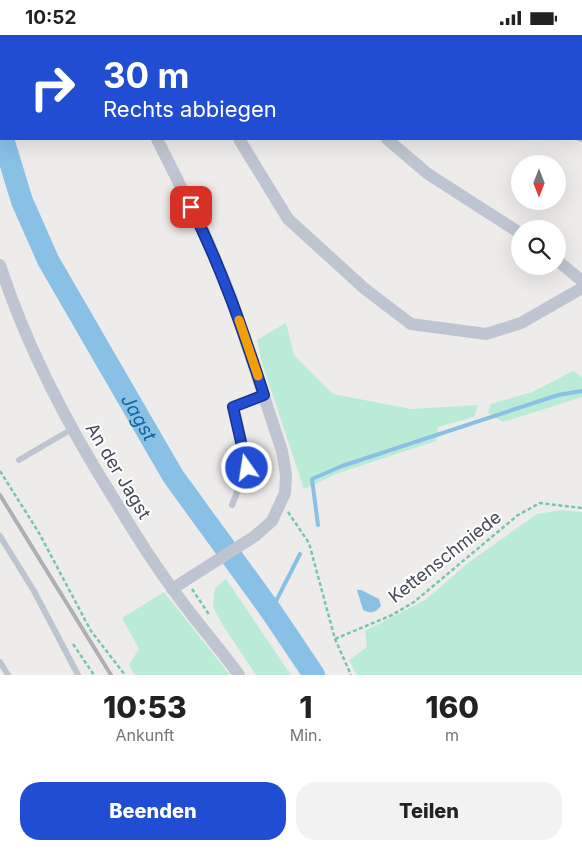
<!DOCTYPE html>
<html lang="de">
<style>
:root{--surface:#fff;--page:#f2f2f2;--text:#222;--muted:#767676;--accent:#214dd2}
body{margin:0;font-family:Inter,sans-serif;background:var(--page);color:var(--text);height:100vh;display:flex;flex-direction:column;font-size:19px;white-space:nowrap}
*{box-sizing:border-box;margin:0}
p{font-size:16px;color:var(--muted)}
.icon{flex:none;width:28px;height:28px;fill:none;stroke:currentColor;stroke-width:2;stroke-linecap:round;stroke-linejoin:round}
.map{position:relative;height:640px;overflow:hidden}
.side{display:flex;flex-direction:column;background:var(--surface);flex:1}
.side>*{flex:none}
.top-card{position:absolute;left:0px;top:0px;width:582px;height:105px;box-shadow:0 5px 20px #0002;background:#214dd2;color:#fff;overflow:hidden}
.needle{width:32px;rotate:180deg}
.tools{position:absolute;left:511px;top:120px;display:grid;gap:10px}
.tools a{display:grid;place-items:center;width:55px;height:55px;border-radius:50%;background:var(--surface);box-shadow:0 5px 20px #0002;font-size:25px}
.pin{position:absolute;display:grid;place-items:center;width:42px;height:42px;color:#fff;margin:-21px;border-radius:10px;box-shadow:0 2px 8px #0006}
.me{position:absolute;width:55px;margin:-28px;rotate:347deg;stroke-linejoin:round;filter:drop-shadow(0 0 4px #0008)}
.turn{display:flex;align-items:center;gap:18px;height:105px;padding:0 20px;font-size:22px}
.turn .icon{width:65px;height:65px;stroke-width:2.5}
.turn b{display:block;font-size:35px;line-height:42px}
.eta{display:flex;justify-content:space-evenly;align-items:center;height:85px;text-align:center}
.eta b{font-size:30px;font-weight:800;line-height:35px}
.action{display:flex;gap:10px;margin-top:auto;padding:10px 20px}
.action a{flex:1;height:58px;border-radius:20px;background:var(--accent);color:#fff;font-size:20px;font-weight:800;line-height:58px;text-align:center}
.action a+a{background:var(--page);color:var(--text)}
.status{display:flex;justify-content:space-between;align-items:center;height:35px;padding:0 25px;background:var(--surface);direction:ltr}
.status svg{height:14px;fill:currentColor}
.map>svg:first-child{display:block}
</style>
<div class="status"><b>10:52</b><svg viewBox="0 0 49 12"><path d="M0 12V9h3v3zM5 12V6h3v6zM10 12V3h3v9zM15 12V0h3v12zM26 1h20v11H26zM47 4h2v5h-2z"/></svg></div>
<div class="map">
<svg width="582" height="640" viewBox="0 0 582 640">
<rect width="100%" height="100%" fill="#eeeceb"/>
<g fill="#baebd6">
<polygon points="286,288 294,320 333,359 411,374 478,370 474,382 438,392 436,406 336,439 304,454 262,328 257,305"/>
<polygon points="573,336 582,342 582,362 503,387 488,378 491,369 532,357"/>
<polygon points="561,475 582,477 582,640 357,640 349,625 367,612 365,596 425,565 468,528 537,479"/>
<polygon points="226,544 291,640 256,640 222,589 213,572 215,553"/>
<polygon points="164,557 230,640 135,640 129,630 139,614 122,583"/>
</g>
<path fill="#89c1e6" d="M 357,555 L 361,555 L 379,564 L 381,571 C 375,578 371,579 363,575 Z"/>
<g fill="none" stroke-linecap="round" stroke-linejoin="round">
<g stroke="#89c1e6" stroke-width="4">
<polyline points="318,490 312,444 342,431 558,360 582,356"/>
<polyline points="271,576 300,519"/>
</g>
<path stroke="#89c1e6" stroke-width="22" id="s1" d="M 3,104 L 22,166 L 48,225 L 173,441 L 271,576 L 314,640"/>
<g stroke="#74c7ae" stroke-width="2.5" stroke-dasharray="4 2.5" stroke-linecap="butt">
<polyline points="0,436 39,498 91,596 125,640"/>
<polyline points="288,477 309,508 335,604 351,640"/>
<polyline points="192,554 210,581"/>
<polyline points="335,604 392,580 414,567 518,480 540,468 582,473"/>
<polyline points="73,609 94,640"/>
</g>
<g stroke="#bfc5d0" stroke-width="6">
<polyline points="19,425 72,394"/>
<polyline points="232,470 247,433 233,372 264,360"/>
<polyline points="0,501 34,556 78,640"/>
<polyline points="0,627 8,640"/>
</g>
<g stroke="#bfc5d0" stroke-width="12">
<polyline points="105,0 106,1"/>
<polyline points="174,0 175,1"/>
<polyline points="318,0 318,1"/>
<polyline points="460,0 460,1"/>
<polyline points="581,101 582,101"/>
<polyline points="157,104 208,206 231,262 282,416 286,440 285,458 272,486 255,501 172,554"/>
<polyline points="239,104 288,184 365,254 411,289 486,299 521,288 582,253"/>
<polyline points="387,104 428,139 520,198"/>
<polyline points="558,226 582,246"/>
<path d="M 0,230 C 27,313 68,391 114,464 C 132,494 151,525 172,553 C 193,583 217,610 239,640"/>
</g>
<polyline stroke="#aeafb6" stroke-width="4" points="0,460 111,640"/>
</g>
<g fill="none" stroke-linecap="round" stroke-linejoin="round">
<defs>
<path id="route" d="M 191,172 C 222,234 243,295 264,360 L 233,372 L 247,433"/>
</defs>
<use href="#route" stroke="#153288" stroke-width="12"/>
<use href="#route" stroke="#214dd2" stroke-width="9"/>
<polyline stroke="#f59e0b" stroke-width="9" points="239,285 258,341"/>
</g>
<g text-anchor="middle" stroke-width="4" stroke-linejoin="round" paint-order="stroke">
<g font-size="18" fill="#454b58" stroke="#fff">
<text transform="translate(118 436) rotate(59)" y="6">An der Jagst</text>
<text transform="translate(445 522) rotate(-38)" y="6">Kettenschmiede</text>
</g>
<g font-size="19" font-style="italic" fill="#13659d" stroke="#fff">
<text dy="7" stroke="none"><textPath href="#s1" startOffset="311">Jagst</textPath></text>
</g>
</g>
</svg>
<div class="tools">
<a><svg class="needle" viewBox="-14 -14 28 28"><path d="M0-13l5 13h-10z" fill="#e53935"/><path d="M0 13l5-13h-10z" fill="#767676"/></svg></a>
<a><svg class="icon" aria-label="search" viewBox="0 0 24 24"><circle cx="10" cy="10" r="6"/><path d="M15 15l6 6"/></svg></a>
</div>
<div class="pin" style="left:191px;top:172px;background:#d93025"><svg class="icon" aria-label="arrive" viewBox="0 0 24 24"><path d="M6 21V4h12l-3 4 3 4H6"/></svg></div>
<svg class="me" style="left:247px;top:433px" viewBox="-20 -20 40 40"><circle r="17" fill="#214dd2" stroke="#fff" stroke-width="3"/><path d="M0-11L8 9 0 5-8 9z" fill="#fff"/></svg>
<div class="top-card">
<div class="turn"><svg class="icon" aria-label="right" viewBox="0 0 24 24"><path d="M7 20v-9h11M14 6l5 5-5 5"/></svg><div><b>30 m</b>Rechts abbiegen</div></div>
</div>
</div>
<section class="side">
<div class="eta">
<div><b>10:53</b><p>Ankunft</p></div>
<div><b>1</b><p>Min.</p></div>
<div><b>160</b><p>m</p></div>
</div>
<div class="action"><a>Beenden</a><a>Teilen</a></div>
</section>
